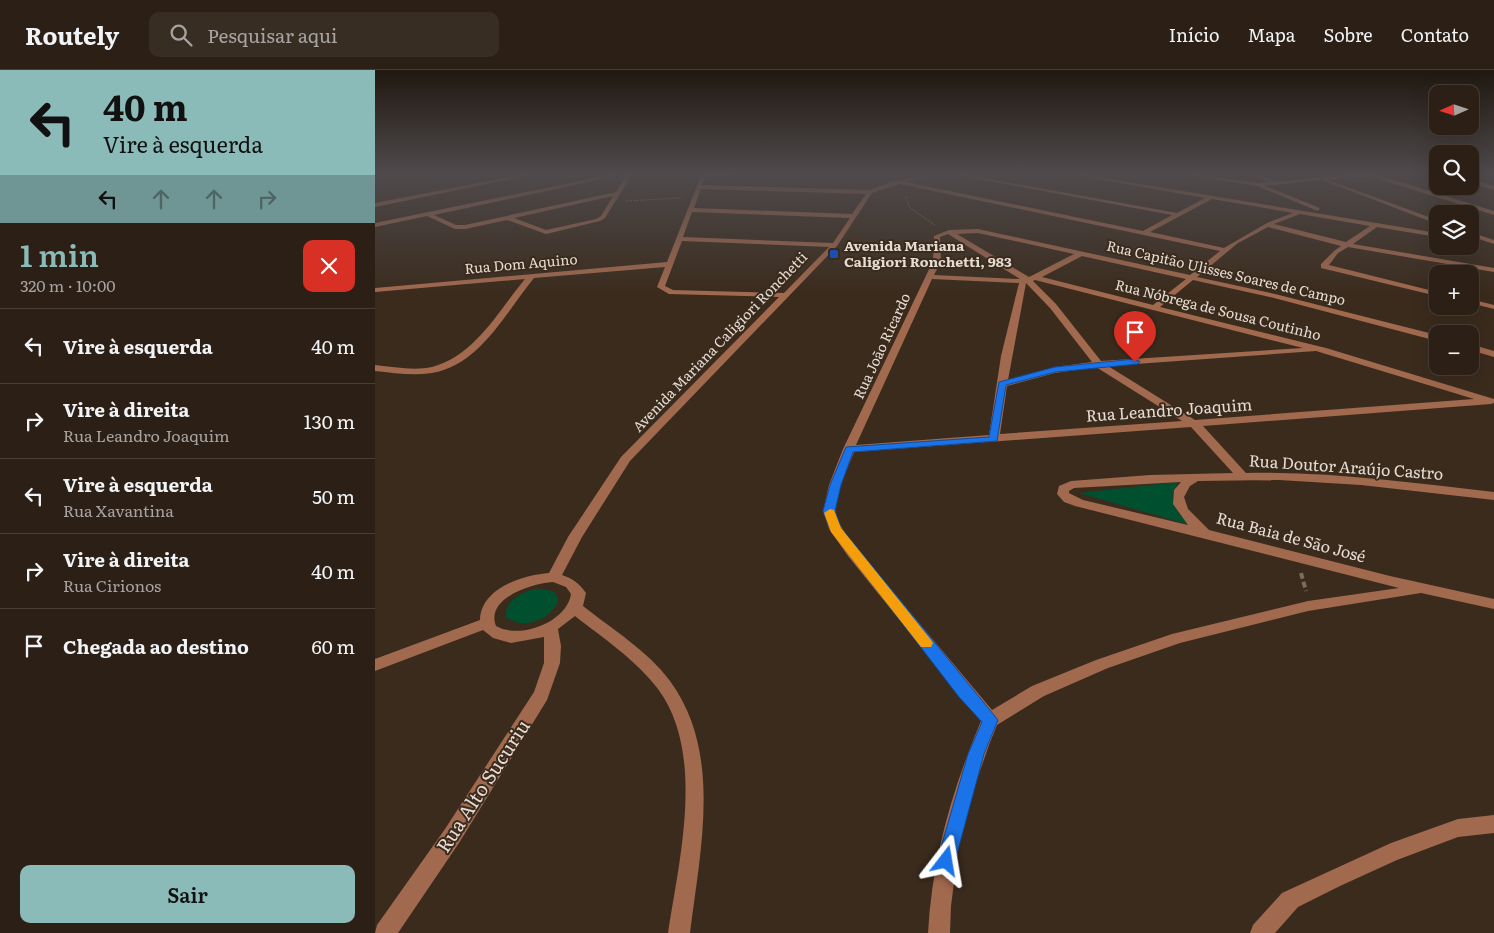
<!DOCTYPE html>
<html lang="pt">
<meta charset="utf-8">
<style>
:root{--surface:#2c2016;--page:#382d23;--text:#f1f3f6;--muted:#a6a3a1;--line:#483e35;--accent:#8bbbb9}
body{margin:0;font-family:Literata,serif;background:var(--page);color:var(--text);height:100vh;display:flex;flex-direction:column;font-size:19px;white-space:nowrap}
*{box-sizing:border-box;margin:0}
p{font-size:16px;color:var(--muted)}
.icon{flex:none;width:28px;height:28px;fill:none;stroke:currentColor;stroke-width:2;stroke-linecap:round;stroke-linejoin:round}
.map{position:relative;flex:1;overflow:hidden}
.sheet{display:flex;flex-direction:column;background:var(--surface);width:375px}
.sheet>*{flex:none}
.guide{background:#8bbbb9;color:#111;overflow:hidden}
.needle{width:32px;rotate:267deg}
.fabs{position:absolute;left:1054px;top:15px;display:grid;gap:10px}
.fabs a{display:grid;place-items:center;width:50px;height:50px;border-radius:10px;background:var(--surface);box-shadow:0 5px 20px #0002,0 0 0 1px var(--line);font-size:25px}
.pin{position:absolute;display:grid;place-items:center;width:42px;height:42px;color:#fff;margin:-51px -21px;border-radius:50% 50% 50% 0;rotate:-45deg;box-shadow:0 0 5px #0007}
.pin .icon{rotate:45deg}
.me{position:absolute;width:55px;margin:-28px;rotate:14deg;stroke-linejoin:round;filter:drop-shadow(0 0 4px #0008)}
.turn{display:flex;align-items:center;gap:18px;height:105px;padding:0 20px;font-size:22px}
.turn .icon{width:65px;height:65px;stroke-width:2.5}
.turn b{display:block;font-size:35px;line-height:42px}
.lanes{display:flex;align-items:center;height:48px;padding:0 20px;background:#0003;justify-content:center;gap:25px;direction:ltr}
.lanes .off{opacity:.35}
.round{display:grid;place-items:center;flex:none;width:52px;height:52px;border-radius:10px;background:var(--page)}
.overview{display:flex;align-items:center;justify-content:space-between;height:85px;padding:0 20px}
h1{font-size:30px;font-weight:600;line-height:38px;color:var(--accent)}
.action{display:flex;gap:10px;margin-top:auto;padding:10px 20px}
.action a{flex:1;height:58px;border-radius:10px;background:var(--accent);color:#111;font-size:20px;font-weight:600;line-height:58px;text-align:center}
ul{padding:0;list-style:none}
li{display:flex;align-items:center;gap:15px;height:75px;padding:0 20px;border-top:1px solid var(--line)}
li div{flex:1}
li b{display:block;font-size:19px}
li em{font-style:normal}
header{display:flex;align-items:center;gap:30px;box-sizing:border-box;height:70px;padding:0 25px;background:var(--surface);border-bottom:1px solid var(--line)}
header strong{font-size:24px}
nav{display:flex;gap:28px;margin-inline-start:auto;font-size:18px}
.search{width:350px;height:45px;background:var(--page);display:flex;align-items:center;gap:12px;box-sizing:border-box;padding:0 18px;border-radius:10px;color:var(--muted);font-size:19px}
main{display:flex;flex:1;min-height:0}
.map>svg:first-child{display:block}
</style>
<header>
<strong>Routely</strong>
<div class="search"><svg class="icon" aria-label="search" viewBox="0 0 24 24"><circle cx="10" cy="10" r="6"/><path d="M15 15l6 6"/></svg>Pesquisar aqui</div>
<nav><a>Início</a><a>Mapa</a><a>Sobre</a><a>Contato</a></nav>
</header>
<main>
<section class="sheet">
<div class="guide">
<div class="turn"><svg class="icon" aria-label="left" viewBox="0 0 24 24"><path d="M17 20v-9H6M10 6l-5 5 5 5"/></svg><div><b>40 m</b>Vire à esquerda</div></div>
<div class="lanes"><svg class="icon" aria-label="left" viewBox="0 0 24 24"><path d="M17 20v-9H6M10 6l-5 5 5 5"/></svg><svg class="icon off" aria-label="ahead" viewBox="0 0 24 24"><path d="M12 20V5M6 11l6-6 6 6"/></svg><svg class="icon off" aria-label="ahead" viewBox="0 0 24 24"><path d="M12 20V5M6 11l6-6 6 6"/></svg><svg class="icon off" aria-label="right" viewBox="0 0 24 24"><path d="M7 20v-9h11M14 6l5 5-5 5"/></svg></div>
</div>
<div class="overview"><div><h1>1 min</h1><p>320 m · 10:00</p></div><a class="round" style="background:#d93025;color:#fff"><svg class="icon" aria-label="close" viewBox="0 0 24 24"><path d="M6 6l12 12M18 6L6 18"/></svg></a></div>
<ul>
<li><svg class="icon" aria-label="left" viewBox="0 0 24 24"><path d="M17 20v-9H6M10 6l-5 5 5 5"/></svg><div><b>Vire à esquerda</b></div><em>40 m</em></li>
<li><svg class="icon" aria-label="right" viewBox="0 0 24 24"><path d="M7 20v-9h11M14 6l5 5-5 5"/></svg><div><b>Vire à direita</b><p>Rua Leandro Joaquim</p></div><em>130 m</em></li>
<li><svg class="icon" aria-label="left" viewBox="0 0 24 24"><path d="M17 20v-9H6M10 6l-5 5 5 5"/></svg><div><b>Vire à esquerda</b><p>Rua Xavantina</p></div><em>50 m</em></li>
<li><svg class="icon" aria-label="right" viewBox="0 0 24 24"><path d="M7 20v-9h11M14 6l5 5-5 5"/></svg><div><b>Vire à direita</b><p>Rua Cirionos</p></div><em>40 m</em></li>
<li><svg class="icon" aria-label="arrive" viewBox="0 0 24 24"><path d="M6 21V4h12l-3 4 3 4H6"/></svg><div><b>Chegada ao destino</b></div><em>60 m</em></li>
</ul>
<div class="action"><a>Sair</a></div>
</section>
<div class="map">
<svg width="1119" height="863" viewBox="0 0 1119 863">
<rect width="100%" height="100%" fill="#3a2b1d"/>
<g fill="#005030">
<path d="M 803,412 C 791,429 801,442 815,455 L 704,423 Z"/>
<path d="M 159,519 C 213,516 162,571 131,547 C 129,531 146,523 159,519 Z"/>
</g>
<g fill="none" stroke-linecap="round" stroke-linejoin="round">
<g stroke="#796c60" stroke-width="1" stroke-dasharray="2.5 1" stroke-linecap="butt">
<polyline points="530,126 535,138 560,155"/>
<polyline points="251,131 307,128"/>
</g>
<polyline stroke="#796c60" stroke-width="4" stroke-dasharray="6 3" stroke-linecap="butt" points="926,503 931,521"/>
<g fill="#a1694e" fill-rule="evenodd">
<polygon points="155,103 165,103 0,137 0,133"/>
<path d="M 244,103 L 258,103 L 230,148 L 225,151 L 171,164 L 132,150 L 90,159 L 80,159 L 52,146 L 0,157 L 0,153 ZM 252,104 L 241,122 L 90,155 L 81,155 L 59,145 ZM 238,126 L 226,146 L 221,149 L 171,160 L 139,148 Z"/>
<path d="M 327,103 L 403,103 L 330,107 L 327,115 L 494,120 L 515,112 L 568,103 L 531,112 L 768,161 L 797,145 L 571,103 L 581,103 L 802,143 L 830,128 L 688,103 L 699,103 L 1062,163 L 1062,167 L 1002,157 L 978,174 L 1119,198 L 1119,202 L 973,177 L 963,183 L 954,195 L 1062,222 L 1062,226 L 946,198 L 946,194 L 959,181 L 966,176 L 893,157 L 863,173 L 822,207 L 900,224 L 1062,265 L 1062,271 L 899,228 L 818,210 L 785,237 L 951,278 L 1119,329 L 1119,333 L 1116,334 L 828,356 L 871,403 C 954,401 1037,413 1119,422 L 1119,430 L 986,415 L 904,410 L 823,411 L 815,416 L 809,427 L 813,439 L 834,460 L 1015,506 L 1119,529 L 1119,539 L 1046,523 L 933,541 L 805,573 L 733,598 L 669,626 L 622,655 L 614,675 L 596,727 L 583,781 L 576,836 L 575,863 L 553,863 C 557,789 577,720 606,651 L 473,486 L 454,459 L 448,441 L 454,415 L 468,379 L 558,191 L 559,166 L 574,160 L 603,159 L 815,205 L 845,181 L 525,114 L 497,123 L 462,176 L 255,391 L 207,467 L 187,505 C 198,509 204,513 211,523 L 208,536 C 237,559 273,581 295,611 C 348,683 325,781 315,863 L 293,863 C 304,790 331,684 283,619 C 261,590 228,568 200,546 L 183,559 L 186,576 L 185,593 L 172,630 L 84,773 L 23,863 L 0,863 L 2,855 L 70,759 L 159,622 L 169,593 L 169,567 L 136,573 L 118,568 L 108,560 L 0,601 L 0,589 L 105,550 C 106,518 148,505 174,503 L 193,467 L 246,387 L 404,227 L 294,224 L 282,217 L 290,197 L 159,208 C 131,242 105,295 57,303 C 38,306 19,303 0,301 L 0,295 C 19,297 39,301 57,297 C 100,286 124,240 150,209 L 0,222 L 0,218 L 292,192 ZM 326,119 L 491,124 L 477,144 L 319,138 ZM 837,129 L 918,143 L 892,153 L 849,178 L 775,162 ZM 317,142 L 475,148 L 458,173 L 308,167 ZM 925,144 L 995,156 L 971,172 L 899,154 ZM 603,163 L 699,184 L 654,207 L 582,164 ZM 573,164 L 645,209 L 559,205 L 566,191 L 565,167 ZM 307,171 L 454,177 L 409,223 L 298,220 L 290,216 ZM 707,186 L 811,209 L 778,235 L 667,207 ZM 557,209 L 644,213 L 626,286 L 614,365 L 481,375 ZM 660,210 L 928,278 L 726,291 L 681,234 L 658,211 ZM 651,213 L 675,238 L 717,292 L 680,297 L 633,310 ZM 941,281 L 1099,329 L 820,350 L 733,296 ZM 721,297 L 807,351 L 625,364 L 632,316 L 680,303 ZM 816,357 L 858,403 L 775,405 L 696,411 L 684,416 L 682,424 L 689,432 L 700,436 L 1024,518 L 933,531 L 797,564 L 721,590 L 657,616 L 617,640 L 483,480 C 475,469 464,457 461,443 C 458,430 474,395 479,382 ZM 806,412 L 799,420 L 798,434 L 813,455 L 708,430 L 694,423 L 694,421 L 699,418 ZM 178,512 L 191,517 L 196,524 C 192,552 145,570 121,556 C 110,528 158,513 178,512 Z"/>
<polygon points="799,103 811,103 883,113 894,112 872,103 878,103 900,112 984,103 1000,104 1119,141 1119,145 1000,108 984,107 953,110 1062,150 1062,154 947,110 890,116 945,138 943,141 882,116"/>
<polygon points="1095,109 1119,116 1119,120 1095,113"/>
<polygon points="1095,162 1119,170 1119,174 1095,166"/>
<polygon points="1095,229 1119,235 1119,239 1095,233"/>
<polygon points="1095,274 1119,281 1119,287 1095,280"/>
<polygon points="1119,745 1119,763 1083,767 1022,790 965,816 923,837 900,863 875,863 878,855 907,823 1016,773 1083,749"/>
</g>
</g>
<linearGradient id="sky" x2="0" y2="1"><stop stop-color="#201810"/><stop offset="0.46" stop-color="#4f4a4c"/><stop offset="1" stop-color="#4f4a4c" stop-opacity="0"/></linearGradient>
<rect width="1119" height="224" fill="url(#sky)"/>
<polygon fill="#1a73e8" stroke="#114b97" points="760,289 765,292 763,294 681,302 631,315 622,371 478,382 466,415 460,441 466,458 623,650 609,684 580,791 578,797 571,800 565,797 562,791 593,684 607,652 584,627 455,459 448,441 455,415 471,377 614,367 624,312 680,297"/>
<polygon fill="#f59e0b" points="455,439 459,440 466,458 556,570 558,573 556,577 546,577 456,462 449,443"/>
<rect fill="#1a4fb4" stroke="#3a2b1d" stroke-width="2" x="454" y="179" width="10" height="10" rx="2.5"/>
<g text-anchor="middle" stroke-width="4" stroke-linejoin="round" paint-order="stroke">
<g font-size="14" font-weight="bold" fill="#e6dcd3" stroke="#3a2b1d" text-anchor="start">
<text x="469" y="181">Avenida Mariana<tspan x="469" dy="16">Caligiori Ronchetti, 983</tspan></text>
</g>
<g font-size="14" fill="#e6dcd3" stroke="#3a2b1d">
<text transform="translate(146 194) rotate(-5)" y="5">Rua Dom Aquino</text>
<text transform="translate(851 203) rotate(13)" y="5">Rua Capitão Ulisses Soares de Campo</text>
<text transform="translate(843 240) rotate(14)" y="5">Rua Nóbrega de Sousa Coutinho</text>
<text transform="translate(345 272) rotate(-46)" y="5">Avenida Mariana Caligiori Ronchetti</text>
<text transform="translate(507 276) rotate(-65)" y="5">Rua João Ricardo</text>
</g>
<g font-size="16" fill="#e6dcd3" stroke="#3a2b1d">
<text transform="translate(794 340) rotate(-4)" y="6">Rua Leandro Joaquim</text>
<text transform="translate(971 397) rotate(4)" y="6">Rua Doutor Araújo Castro</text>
<text transform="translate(916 467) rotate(15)" y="6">Rua Baia de São José</text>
</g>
<g font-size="19" fill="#e6dcd3" stroke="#3a2b1d">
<text transform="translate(108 716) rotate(-57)" y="7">Rua Alto Sucuriu</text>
</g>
</g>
</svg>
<div class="fabs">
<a><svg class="needle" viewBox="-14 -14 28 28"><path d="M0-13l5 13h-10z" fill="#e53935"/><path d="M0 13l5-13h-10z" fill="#a6a3a1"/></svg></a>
<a><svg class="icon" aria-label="search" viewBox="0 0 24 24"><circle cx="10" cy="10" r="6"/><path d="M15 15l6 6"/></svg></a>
<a><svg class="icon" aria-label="layers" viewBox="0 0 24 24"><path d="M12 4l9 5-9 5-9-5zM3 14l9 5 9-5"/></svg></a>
<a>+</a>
<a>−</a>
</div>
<div class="pin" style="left:760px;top:292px;background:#d93025"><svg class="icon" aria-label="arrive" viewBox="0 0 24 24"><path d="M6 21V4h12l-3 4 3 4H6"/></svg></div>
<svg class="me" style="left:571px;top:791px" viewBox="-20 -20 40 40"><path d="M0-17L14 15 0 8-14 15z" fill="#1a73e8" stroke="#fff" stroke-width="4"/></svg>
</div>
</main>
